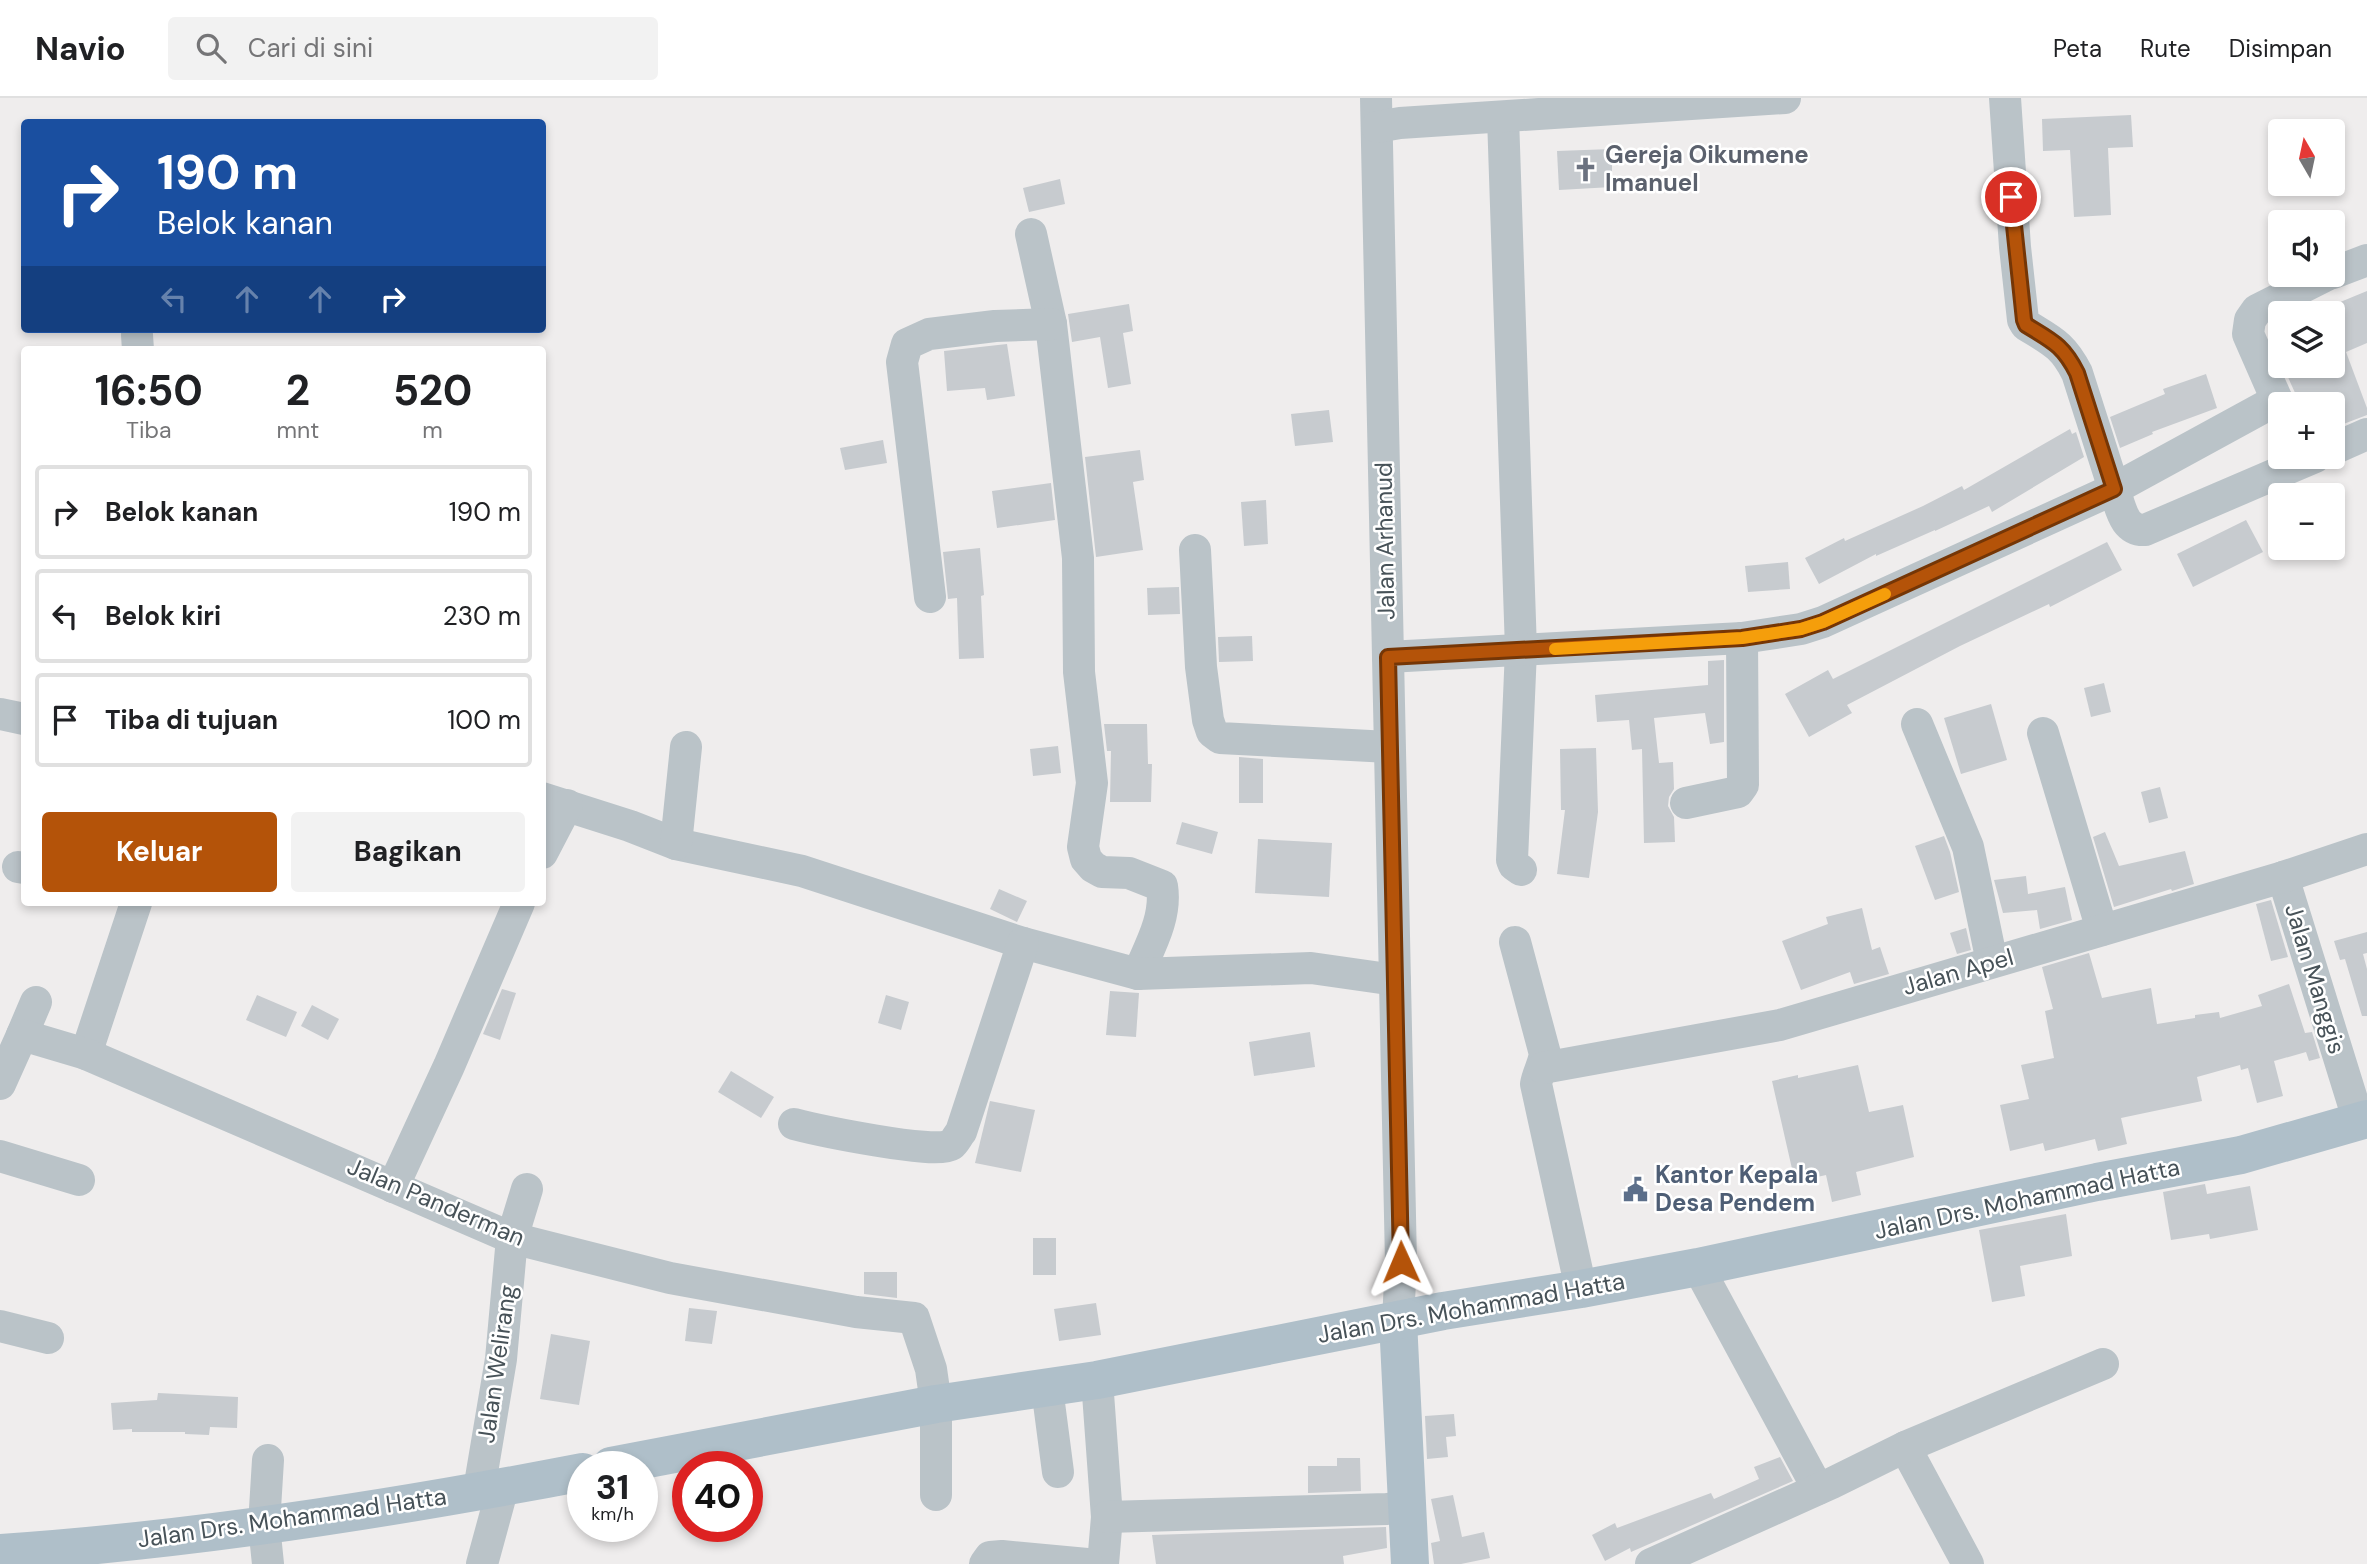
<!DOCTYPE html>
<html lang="id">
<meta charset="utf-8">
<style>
:root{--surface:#fff;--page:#f2f2f2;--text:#202124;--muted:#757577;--line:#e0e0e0;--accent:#b45309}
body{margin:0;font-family:"DM Sans",sans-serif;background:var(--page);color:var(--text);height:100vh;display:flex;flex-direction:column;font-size:26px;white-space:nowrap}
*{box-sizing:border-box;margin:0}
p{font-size:23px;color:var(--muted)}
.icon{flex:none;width:38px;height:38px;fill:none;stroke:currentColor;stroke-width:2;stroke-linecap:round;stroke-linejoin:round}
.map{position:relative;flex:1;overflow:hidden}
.panel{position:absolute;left:21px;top:248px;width:525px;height:560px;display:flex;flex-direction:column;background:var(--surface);border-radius:7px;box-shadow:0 4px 10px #0003}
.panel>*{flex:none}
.top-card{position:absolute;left:21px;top:21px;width:525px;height:214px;border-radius:7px;box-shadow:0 4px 10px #0003;background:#1a4fa0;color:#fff;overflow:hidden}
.needle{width:46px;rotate:351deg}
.tools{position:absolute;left:2268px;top:21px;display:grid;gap:14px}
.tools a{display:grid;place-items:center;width:77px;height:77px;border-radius:7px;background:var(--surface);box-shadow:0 4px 10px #0003;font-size:35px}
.speed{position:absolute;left:567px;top:1353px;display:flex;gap:14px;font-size:35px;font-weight:700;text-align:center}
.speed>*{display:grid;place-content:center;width:91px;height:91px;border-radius:50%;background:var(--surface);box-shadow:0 4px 10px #0003;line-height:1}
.speed small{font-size:18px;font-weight:400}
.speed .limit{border:10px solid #d22;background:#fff;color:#111}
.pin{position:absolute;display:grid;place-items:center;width:60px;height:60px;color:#fff;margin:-30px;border:4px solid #fff;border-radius:50%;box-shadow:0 2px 7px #0007}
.me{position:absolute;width:77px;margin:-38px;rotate:359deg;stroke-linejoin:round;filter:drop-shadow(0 0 5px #0008)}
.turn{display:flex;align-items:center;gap:24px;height:147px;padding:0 21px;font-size:32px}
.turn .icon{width:91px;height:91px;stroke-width:2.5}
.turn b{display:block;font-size:49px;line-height:60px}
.lanes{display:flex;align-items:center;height:66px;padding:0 21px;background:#0003;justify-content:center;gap:35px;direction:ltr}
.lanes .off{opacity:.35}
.eta{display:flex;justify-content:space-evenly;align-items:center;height:119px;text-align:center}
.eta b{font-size:42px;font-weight:700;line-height:49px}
.button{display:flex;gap:14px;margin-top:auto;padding:14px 21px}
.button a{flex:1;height:80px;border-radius:7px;background:var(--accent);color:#fff;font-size:28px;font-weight:700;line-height:80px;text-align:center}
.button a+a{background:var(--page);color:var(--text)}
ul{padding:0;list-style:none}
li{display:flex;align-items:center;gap:21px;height:94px;margin:0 14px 10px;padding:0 7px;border:4px solid var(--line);border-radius:7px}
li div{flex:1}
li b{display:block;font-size:26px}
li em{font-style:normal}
header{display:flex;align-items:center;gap:42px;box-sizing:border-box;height:98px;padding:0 35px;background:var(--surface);border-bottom:2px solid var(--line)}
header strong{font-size:33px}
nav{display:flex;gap:38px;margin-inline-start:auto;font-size:24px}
.search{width:490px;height:63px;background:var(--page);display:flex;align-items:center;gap:18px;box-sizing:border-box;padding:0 24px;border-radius:7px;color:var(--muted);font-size:26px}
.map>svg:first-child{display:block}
</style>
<header>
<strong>Navio</strong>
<div class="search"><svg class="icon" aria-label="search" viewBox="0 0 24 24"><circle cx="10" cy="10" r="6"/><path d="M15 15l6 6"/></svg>Cari di sini</div>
<nav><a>Peta</a><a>Rute</a><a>Disimpan</a></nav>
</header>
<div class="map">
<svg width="2367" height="1466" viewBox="0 0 2367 1466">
<rect width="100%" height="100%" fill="#efeded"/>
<g fill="#c7cbcf">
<polygon points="2131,17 2133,49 2108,50 2111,117 2074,119 2070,52 2043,53 2042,21"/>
<polygon points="1612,51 1612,89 1559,92 1557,53"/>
<polygon points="1060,81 1065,106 1029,114 1023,90"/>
<polygon points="2367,193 2367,245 2346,254 2367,310 2367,317 2333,330 2333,306 2300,306 2283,268 2333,268 2333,207"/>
<polygon points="1129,206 1133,233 1123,235 1131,286 1108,290 1100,239 1072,244 1068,216"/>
<polygon points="1007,246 1015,298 987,302 985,290 947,293 944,253"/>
<polygon points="2206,276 2217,310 2152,334 2153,336 2120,350 2110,319 2165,296 2163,291"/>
<polygon points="1329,312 1333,344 1295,348 1291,316"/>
<polygon points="2070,331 2072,336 2076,334 2084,359 1992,414 1989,408 1935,433 1935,432 1876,458 1876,456 1819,486 1805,460 1844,440 1845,443 1923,408 1962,388 1964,392"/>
<polygon points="883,342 887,365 845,372 840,350"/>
<polygon points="1140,352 1144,382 1133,384 1143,452 1096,459 1085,359"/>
<polygon points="1051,385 1055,422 997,430 992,393"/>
<polygon points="1266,402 1268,446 1244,448 1241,404"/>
<polygon points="2246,422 2263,454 2193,489 2177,456"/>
<polygon points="2107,444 2122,472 2050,509 2049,506 1960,548 1847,607 1852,615 1809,639 1785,596 1828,572 1833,581"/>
<polygon points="980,450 984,497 981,498 984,560 959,561 957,500 948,501 943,454"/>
<polygon points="1788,464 1790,491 1748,494 1745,468"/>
<polygon points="1179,489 1180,516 1148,517 1147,490"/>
<polygon points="1252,538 1253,563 1219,564 1218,539"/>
<polygon points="1724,562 1724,644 1710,646 1705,615 1654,620 1659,665 1673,664 1674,691 1669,699 1668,708 1674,719 1675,744 1644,745 1642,651 1632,652 1629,622 1597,624 1595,597 1708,587 1708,563"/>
<polygon points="2104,585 2111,614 2091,619 2084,590"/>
<polygon points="1991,606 2007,662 1961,676 1944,620"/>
<polygon points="1104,626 1147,626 1148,666 1152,666 1151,704 1110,704 1111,653 1107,653"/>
<polygon points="1058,648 1061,675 1033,678 1030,651"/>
<polygon points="1596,650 1598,714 1589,780 1557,776 1565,712 1561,712 1560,651"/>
<polygon points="1239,659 1263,661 1263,705 1239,705"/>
<polygon points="2160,689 2168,720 2149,725 2141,694"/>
<polygon points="1182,724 1218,734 1212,756 1176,746"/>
<polygon points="2105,734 2119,768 2185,753 2194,786 2172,793 2171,791 2114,809 2093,739"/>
<polygon points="1944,738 1950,754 1959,794 1935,802 1915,748"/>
<polygon points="1258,741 1332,745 1329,799 1255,795"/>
<polygon points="2026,778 2028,796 2065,789 2072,822 2040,831 2037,812 2003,815 1994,782"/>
<polygon points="999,791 1027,803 1017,824 990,811"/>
<polygon points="2271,802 2288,859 2271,863 2256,806"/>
<polygon points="1862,810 1872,852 1880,849 1889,876 1854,886 1850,874 1801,892 1782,843 1828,826 1826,819"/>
<polygon points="1966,830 1971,852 1957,856 1950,835"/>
<polygon points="2367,834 2367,855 2363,856 2367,871 2367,918 2362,918 2345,861 2340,862 2334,843"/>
<polygon points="2089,855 2102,900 2151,890 2157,926 2195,920 2195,917 2219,914 2220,920 2262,908 2258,897 2289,886 2305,935 2312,934 2320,960 2309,963 2306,954 2274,963 2283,998 2257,1005 2248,970 2241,972 2240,967 2197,979 2202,1003 2121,1020 2127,1046 2098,1053 2095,1041 2045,1053 2043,1045 2010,1053 2000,1007 2029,1001 2021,967 2054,960 2045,913 2053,911 2042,869"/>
<polygon points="502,891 516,895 500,942 483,936"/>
<polygon points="1110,893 1139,895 1136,939 1106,937"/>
<polygon points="257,897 297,914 286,939 246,922"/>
<polygon points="886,897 909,904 901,932 878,925"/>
<polygon points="312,907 339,921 328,942 301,928"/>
<polygon points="1310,934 1315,969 1254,978 1249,944"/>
<polygon points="1858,967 1869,1014 1903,1007 1914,1059 1856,1074 1861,1097 1832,1104 1826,1077 1795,1084 1772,983 1798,977 1798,980"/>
<polygon points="731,973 774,999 761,1020 718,994"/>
<polygon points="990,1003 1035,1012 1021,1074 975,1065"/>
<polygon points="2205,1086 2207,1096 2250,1088 2258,1132 2210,1141 2209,1136 2171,1142 2163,1094"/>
<polygon points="2066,1116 2072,1158 2020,1168 2025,1198 1992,1204 1979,1132"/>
<rect x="1033" y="1140" width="23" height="37"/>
<polygon points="864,1174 897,1174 897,1200 864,1196"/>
<polygon points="1096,1205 1101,1237 1059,1243 1054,1211"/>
<polygon points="689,1210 717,1213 712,1246 685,1243"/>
<polygon points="551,1236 590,1243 579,1307 540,1301"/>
<polygon points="158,1295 238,1299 237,1330 210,1329 209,1337 185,1336 185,1334 132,1334 132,1331 113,1332 111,1305 157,1302"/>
<polygon points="1454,1316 1456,1338 1446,1339 1448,1359 1427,1361 1425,1318"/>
<polygon points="1780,1359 1793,1383 1631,1454 1630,1450 1605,1463 1592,1437 1615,1425 1617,1430 1711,1395 1714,1401 1759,1381 1754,1369"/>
<polygon points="1337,1360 1360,1360 1361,1393 1308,1395 1308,1368 1337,1368"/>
<polygon points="1453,1397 1462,1439 1484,1434 1490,1460 1461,1466 1434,1466 1431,1445 1440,1443 1431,1401"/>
<polygon points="1386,1429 1387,1450 1343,1458 1344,1466 1156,1466 1152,1437"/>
</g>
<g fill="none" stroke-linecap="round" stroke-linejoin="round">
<g stroke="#bac3c8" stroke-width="32">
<polyline points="1376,0 1401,1164 1398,1223"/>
<path d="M 2005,0 L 2015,149 L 2023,222 L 2026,227 C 2052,243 2063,247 2077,275 L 2114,391 L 2277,302"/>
<polyline points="1503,19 1521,552 1512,762 1514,767 1521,772"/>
<polyline points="1377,29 1400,25 1785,0"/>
<path d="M 1031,136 L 1051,226 L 1078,460 L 1079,574 L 1092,685 L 1083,749 L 1086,761 L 1093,769 L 1102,774 L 1129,775 L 1162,788 C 1167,819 1150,848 1138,876"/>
<polyline points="2333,175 2367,162"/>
<polyline points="137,237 138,252"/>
<polyline points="2280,309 2248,236 2250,222 2257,212 2327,177"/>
<polyline points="2333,351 2367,336"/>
<polyline points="1195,452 1201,569 1208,622 1212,634 1220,640 1389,649"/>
<polyline points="930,499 902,264 907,246 929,236 995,228 1051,226"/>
<path d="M 1388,559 L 1742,540 L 1801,531 L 1823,524 L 2114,391 C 2121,409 2123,433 2145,432 L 2315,359"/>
<polyline points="0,616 24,621"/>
<polyline points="1917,626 1968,749 1992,864"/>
<polyline points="2043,635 2102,832"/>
<polyline points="542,700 630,728 676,746 802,773 1023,845 1138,876 1311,870 1395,882"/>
<polyline points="1686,705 1738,694 1743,687 1742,540"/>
<polyline points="676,746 686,649"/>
<polyline points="542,755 567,707"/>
<polyline points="18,769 24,770"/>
<polyline points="2283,779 2359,1024"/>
<path d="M 1515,844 L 1545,956 C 1543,968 1538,975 1536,986 L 1581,1191"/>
<polyline points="22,937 36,904"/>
<polyline points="86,956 136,805"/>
<polyline points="1543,970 1780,927 2283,779 2367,751"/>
<polyline points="0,986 22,937 86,956 512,1140 670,1180 856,1214 914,1220 931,1271 936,1306 936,1397"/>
<path d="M 794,1026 C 817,1032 936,1057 951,1047 C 955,1044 958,1037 961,1034 L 1023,845"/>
<polyline points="0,1058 79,1082"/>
<polyline points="393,1089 449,968 519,805"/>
<polyline points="1698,1169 1818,1391"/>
<polyline points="0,1228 48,1240"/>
<polyline points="1097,1282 1107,1419 1103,1466"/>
<polyline points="1047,1290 1058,1374"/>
<polyline points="1905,1349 1968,1466"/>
<polyline points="479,1392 501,1261 512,1140 527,1091"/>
<polyline points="1107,1419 1387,1411 1407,1408"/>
<polyline points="268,1466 264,1427 268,1362"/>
<polyline points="482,1466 503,1389"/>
<polyline points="985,1466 990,1459 1002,1458 1087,1466"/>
<polyline points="1651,1466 1832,1385 1905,1349 2103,1266"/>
</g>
<g stroke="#afbfc9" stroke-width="38">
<polyline points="1398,1223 1410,1466"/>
<polyline points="611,1368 936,1306 1097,1282 1443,1213 1581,1191 1698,1169 2097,1084 2241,1057 2367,1021"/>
<path d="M 0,1455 C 195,1442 391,1411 583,1374"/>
</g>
</g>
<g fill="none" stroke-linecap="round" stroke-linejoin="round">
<defs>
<path id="route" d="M 1401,1164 L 1388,559 L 1742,540 L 1801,531 L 1823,524 L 2114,391 L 2077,275 C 2063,247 2052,243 2026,227 L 2024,222 L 2011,99"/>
</defs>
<use href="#route" stroke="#753606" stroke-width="18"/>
<use href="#route" stroke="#b45309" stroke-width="12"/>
<polyline stroke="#f59e0b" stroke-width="12" points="1555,551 1742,540 1801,531 1823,524 1885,496"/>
</g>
<defs>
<symbol id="church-bare" viewBox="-9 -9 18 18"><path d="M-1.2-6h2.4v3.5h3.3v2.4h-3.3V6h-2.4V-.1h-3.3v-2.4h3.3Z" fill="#6b7280" stroke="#fff" stroke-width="2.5" paint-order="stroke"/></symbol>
<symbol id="civic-bare" viewBox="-9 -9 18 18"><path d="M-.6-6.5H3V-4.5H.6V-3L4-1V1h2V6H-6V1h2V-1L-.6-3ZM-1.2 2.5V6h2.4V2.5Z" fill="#5c6f8a" stroke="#fff" stroke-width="2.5" paint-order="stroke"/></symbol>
</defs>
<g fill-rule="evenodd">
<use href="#church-bare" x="1568" y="54" width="35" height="35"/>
<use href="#civic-bare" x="1618" y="1074" width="35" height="35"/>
</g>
<g text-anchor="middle" stroke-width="5" stroke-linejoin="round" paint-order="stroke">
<g font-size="24" font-weight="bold" fill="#5b616d" stroke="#fff" text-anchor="start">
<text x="1605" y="65">Gereja Oikumene<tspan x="1605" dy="28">Imanuel</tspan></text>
</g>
<g font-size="24" fill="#475258" stroke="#fff">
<text transform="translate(1385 443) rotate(-91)" y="8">Jalan Arhanud</text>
<text transform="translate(1958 874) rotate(-16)" y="8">Jalan Apel</text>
<text transform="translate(2315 881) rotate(73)" y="8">Jalan Manggis</text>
<text transform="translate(2027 1101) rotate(-12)" y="8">Jalan Drs. Mohammad Hatta</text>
<text transform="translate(436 1104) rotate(23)" y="8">Jalan Panderman</text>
<text transform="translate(1471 1210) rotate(-10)" y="8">Jalan Drs. Mohammad Hatta</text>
<text transform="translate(497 1266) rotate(-82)" y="8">Jalan Welirang</text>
<text transform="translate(292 1420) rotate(-8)" y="8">Jalan Drs. Mohammad Hatta</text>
</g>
<g font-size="24" font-weight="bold" fill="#4e5e75" stroke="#fff" text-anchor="start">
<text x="1655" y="1085">Kantor Kepala<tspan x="1655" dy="28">Desa Pendem</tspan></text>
</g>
</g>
</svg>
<div class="tools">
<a><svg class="needle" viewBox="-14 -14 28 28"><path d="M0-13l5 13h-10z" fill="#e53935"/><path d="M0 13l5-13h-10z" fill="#757577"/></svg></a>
<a><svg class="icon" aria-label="sound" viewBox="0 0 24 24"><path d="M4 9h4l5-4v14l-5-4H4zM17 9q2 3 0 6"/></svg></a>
<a><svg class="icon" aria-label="layers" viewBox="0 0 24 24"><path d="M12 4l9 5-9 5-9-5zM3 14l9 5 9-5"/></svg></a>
<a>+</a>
<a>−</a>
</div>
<div class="speed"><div>31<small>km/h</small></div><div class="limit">40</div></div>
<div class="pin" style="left:2011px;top:99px;background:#d93025"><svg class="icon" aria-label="arrive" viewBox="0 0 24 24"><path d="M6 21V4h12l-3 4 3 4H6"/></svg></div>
<svg class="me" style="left:1401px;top:1164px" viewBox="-20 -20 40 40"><path d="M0-17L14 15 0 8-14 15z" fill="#b45309" stroke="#fff" stroke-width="4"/></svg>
<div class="top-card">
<div class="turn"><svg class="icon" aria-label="right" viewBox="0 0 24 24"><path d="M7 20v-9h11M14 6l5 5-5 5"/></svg><div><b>190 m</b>Belok kanan</div></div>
<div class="lanes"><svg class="icon off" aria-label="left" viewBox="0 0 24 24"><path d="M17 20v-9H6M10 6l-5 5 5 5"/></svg><svg class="icon off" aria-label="ahead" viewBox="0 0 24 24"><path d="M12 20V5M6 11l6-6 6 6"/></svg><svg class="icon off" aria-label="ahead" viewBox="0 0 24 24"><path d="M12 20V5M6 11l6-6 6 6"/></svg><svg class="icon" aria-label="right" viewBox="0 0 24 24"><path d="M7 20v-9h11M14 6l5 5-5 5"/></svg></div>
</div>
<section class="panel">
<div class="eta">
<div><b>16:50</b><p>Tiba</p></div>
<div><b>2</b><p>mnt</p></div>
<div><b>520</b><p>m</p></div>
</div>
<ul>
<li><svg class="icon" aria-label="right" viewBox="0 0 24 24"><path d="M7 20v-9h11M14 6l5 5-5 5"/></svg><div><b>Belok kanan</b></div><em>190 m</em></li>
<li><svg class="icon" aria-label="left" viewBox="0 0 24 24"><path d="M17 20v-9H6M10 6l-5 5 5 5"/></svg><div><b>Belok kiri</b></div><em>230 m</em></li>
<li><svg class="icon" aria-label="arrive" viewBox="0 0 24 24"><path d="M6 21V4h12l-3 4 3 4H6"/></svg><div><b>Tiba di tujuan</b></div><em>100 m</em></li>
</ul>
<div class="button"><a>Keluar</a><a>Bagikan</a></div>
</section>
</div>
